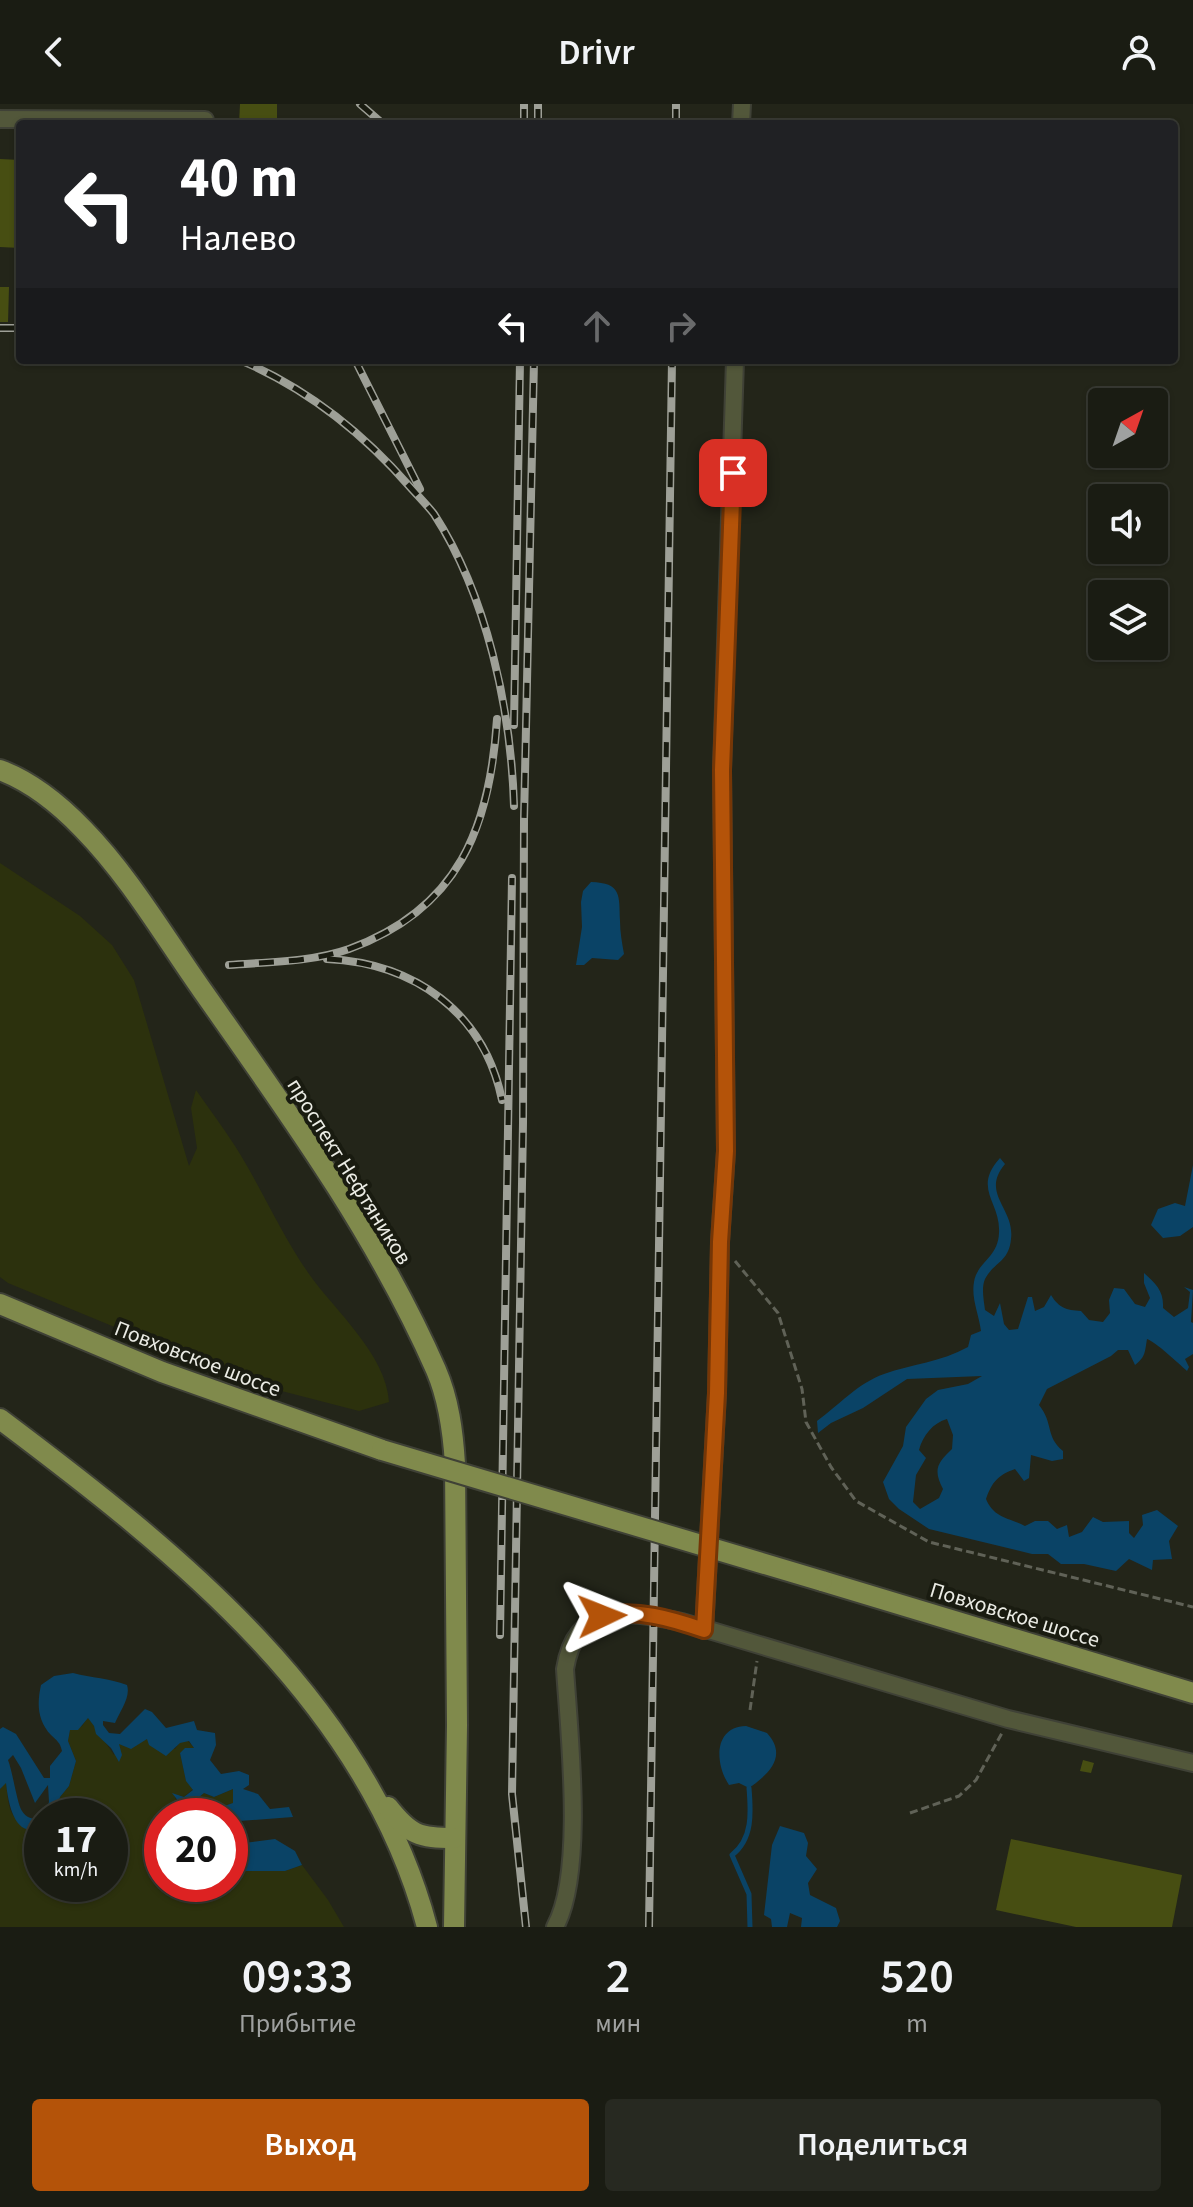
<!DOCTYPE html>
<html lang="ru">
<meta charset="utf-8">
<style>
:root{--surface:#1a1c13;--page:#272921;--text:#f1f3f6;--muted:#9fa1a0;--line:#383a33;--accent:#b45309}
body{margin:0;font-family:"Source Sans 3",sans-serif;background:var(--page);color:var(--text);height:100vh;display:flex;flex-direction:column;font-size:30px;white-space:nowrap}
*{box-sizing:border-box;margin:0}
p{font-size:26px;color:var(--muted)}
.icon{flex:none;width:44px;height:44px;fill:none;stroke:currentColor;stroke-width:2;stroke-linecap:round;stroke-linejoin:round}
.map{position:relative;height:1823px;overflow:hidden}
.sheet{display:flex;flex-direction:column;background:var(--surface);flex:1}
.sheet>*{flex:none}
.guide{position:absolute;left:16px;top:16px;width:1162px;height:244px;border-radius:8px;box-shadow:0 2px 6px #0004,0 0 0 2px var(--line);background:#202124;color:#fff;overflow:hidden}
.needle{width:52px;rotate:40deg}
.tools{position:absolute;left:1088px;top:284px;display:grid;gap:16px}
.tools a{display:grid;place-items:center;width:80px;height:80px;border-radius:8px;background:var(--surface);box-shadow:0 2px 6px #0004,0 0 0 2px var(--line);font-size:40px}
.speed{position:absolute;left:24px;top:1694px;display:flex;gap:16px;font-size:40px;font-weight:700;text-align:center}
.speed>*{display:grid;place-content:center;width:104px;height:104px;border-radius:50%;background:var(--surface);box-shadow:0 2px 6px #0004,0 0 0 2px var(--line);line-height:1}
.speed small{font-size:20px;font-weight:400}
.speed .limit{border:12px solid #d22;background:#fff;color:#111}
.pin{position:absolute;display:grid;place-items:center;width:68px;height:68px;color:#fff;margin:-34px;border-radius:16px;box-shadow:0 4px 12px #0006}
.me{position:absolute;width:88px;margin:-44px;rotate:88deg;stroke-linejoin:round;filter:drop-shadow(0 0 6px #0008)}
.turn{display:flex;align-items:center;gap:28px;height:168px;padding:0 32px;font-size:36px}
.turn .icon{width:104px;height:104px;stroke-width:2.5}
.turn b{display:block;font-size:56px;line-height:68px}
.lanes{display:flex;align-items:center;height:76px;padding:0 32px;background:#0003;justify-content:center;gap:40px;direction:ltr}
.lanes .off{opacity:.35}
.eta{display:flex;justify-content:space-evenly;align-items:center;height:136px;text-align:center}
.eta b{font-size:48px;font-weight:600;line-height:56px}
.cta{display:flex;gap:16px;margin-top:auto;padding:16px 32px}
.cta a{flex:1;height:92px;border-radius:8px;background:var(--accent);color:#fff;font-size:32px;font-weight:600;line-height:92px;text-align:center}
.cta a+a{background:var(--page);color:var(--text)}
header{display:flex;justify-content:space-between;align-items:center;height:104px;padding:0 32px;background:var(--surface);font-size:36px;font-weight:600}
.map>svg:first-child{display:block}
</style>
<header><svg class="icon" aria-label="back" viewBox="0 0 24 24"><path d="M15 5l-7 7 7 7"/></svg>Drivr<svg class="icon" aria-label="person" viewBox="0 0 24 24"><circle cx="12" cy="8" r="4"/><path d="M4 21q1-7 8-7t8 7"/></svg></header>
<div class="map">
<svg width="1193" height="1823" viewBox="0 0 1193 1823">
<rect width="100%" height="100%" fill="#232519"/>
<g fill="#2c310d">
<path d="M 0,759 L 80,812 L 112,841 L 134,876 L 189,1062 L 197,1044 L 191,1004 L 196,986 C 209,1005 223,1023 235,1042 C 261,1083 281,1130 309,1170 C 335,1207 386,1250 389,1298 L 359,1307 L 270,1284 L 180,1250 L 8,1179 L 0,1173 Z"/>
<path d="M 88,1613 L 114,1651 L 118,1639 L 136,1640 L 147,1635 L 175,1645 L 180,1638 L 188,1637 L 195,1645 L 180,1649 L 186,1676 L 193,1685 L 184,1693 L 174,1690 L 182,1712 L 162,1712 L 162,1780 L 230,1780 L 230,1767 L 285,1767 L 302,1761 L 328,1796 L 344,1823 L 0,1823 L 0,1685 L 6,1678 C 9,1706 8,1716 37,1726 L 42,1723 L 42,1780 L 110,1780 L 110,1712 L 55,1712 L 60,1693 L 69,1682 L 76,1657 L 68,1637 L 70,1625 L 82,1622 Z"/>
<polygon points="233,1685 233,1699 224,1702 218,1712 186,1712 192,1699 204,1689 214,1693"/>
</g>
<g fill="#0a4366" fill-rule="evenodd">
<path d="M 591,778 C 622,779 619,791 620,817 C 620,828 622,839 624,850 L 618,856 L 592,854 L 584,861 L 576,861 L 582,823 L 581,798 L 583,787 Z"/>
<path d="M 1000,1054 L 1005,1060 C 980,1090 1015,1104 1011,1135 C 1009,1158 994,1158 985,1175 C 981,1184 984,1197 985,1206 L 994,1212 L 1000,1199 L 1004,1220 L 1009,1226 L 1018,1225 L 1028,1193 L 1032,1193 L 1035,1207 L 1044,1203 L 1051,1191 C 1059,1204 1066,1206 1081,1207 L 1089,1216 L 1103,1218 L 1110,1209 L 1109,1196 L 1114,1184 L 1124,1185 L 1135,1200 L 1145,1203 L 1150,1194 L 1144,1179 L 1144,1169 C 1156,1180 1164,1187 1163,1204 L 1174,1213 L 1188,1204 L 1190,1188 L 1184,1183 L 1193,1186 L 1191,1218 L 1193,1219 L 1193,1250 L 1185,1255 L 1189,1263 L 1187,1267 C 1178,1259 1156,1238 1147,1235 C 1145,1246 1146,1253 1135,1261 L 1128,1246 L 1118,1246 L 1111,1252 L 1047,1285 L 1039,1301 C 1054,1320 1045,1332 1063,1347 L 1063,1355 L 1052,1357 L 1031,1351 L 1029,1374 L 1024,1377 L 1015,1365 C 998,1371 992,1378 986,1395 C 994,1414 1007,1413 1025,1422 L 1035,1417 L 1048,1417 L 1057,1425 L 1067,1421 L 1069,1433 L 1082,1428 L 1093,1413 L 1103,1418 L 1129,1417 L 1129,1429 L 1134,1434 L 1143,1421 L 1142,1411 L 1157,1406 L 1178,1422 L 1169,1437 L 1172,1455 L 1153,1456 L 1152,1466 L 1129,1455 L 1116,1467 L 1084,1460 L 1061,1460 L 1048,1450 L 1032,1450 L 929,1425 L 899,1405 L 889,1395 L 883,1378 L 903,1342 L 906,1323 L 926,1295 L 938,1286 L 968,1280 L 982,1272 L 907,1275 L 863,1304 L 831,1319 L 818,1329 L 817,1317 C 838,1302 858,1279 884,1270 C 912,1260 941,1258 968,1243 L 971,1231 L 981,1227 C 979,1211 971,1194 974,1178 C 977,1158 998,1154 999,1129 C 1001,1098 972,1085 1000,1054 ZM 947,1315 L 953,1331 L 952,1345 C 937,1359 933,1366 943,1385 L 939,1394 L 920,1405 L 913,1398 L 916,1371 L 926,1354 L 919,1346 C 923,1331 933,1319 947,1315 Z"/>
<polygon points="1193,1061 1193,1123 1180,1132 1163,1134 1151,1121 1158,1105 1175,1099 1185,1102"/>
<path d="M 73,1569 C 92,1574 109,1574 127,1581 C 131,1593 120,1607 115,1619 L 103,1617 L 103,1621 L 109,1629 L 120,1630 L 145,1605 L 152,1608 L 166,1624 L 194,1617 L 197,1626 L 215,1629 L 216,1641 L 210,1656 L 221,1670 L 239,1667 L 249,1671 L 249,1681 L 243,1685 L 258,1690 L 270,1705 L 289,1703 L 293,1713 L 239,1717 L 234,1727 L 236,1740 L 275,1735 L 295,1747 L 302,1761 L 285,1767 L 230,1767 L 230,1712 L 218,1712 L 224,1702 L 233,1699 L 233,1685 L 214,1693 L 204,1689 L 192,1699 L 186,1712 L 182,1712 L 179,1698 L 172,1689 L 184,1693 L 193,1686 L 186,1677 L 180,1649 L 185,1644 L 194,1644 L 189,1637 L 180,1639 L 166,1652 L 149,1641 L 147,1635 L 131,1645 L 119,1640 L 122,1651 L 119,1658 L 111,1644 L 96,1630 L 94,1622 L 88,1614 L 78,1626 L 70,1626 L 68,1637 L 76,1657 L 69,1682 L 60,1693 L 55,1712 L 44,1712 L 49,1698 L 48,1681 L 35,1699 L 21,1664 L 13,1651 L 8,1656 C 13,1669 17,1700 22,1707 C 26,1714 33,1715 40,1716 L 42,1714 L 42,1723 C 14,1737 8,1697 6,1679 L 0,1685 L 0,1625 L 3,1623 L 16,1630 L 44,1674 L 50,1674 L 50,1662 L 62,1647 C 60,1638 57,1637 51,1631 C 37,1616 37,1599 41,1581 L 54,1572 Z"/>
<path d="M 746,1622 L 767,1629 C 788,1652 769,1670 749,1684 L 739,1679 L 729,1681 C 715,1660 713,1623 746,1622 Z"/>
<polygon points="780,1722 804,1729 808,1739 806,1752 817,1765 808,1779 810,1791 836,1804 840,1817 837,1823 801,1823 802,1814 790,1809 787,1823 772,1823 771,1815 764,1811 772,1741"/>
</g>
<g fill="none" stroke-linecap="round" stroke-linejoin="round">
<path stroke="#0a4366" stroke-width="5" d="M 749,1684 C 751,1708 753,1735 732,1751 L 749,1790 L 750,1823"/>
</g>
<g fill="#474e12">
<polygon points="240,0 277,0 277,20 239,20"/>
<polygon points="0,55 20,56 20,144 0,143"/>
<polygon points="0,183 9,183 8,218 0,218"/>
<polygon points="1083,1656 1094,1659 1091,1669 1080,1667"/>
<polygon points="1011,1735 1182,1771 1172,1823 1076,1823 996,1806"/>
</g>
<g fill="none" stroke-linecap="round" stroke-linejoin="round">
<defs>
<g id="minor">
<polyline points="0,15 205,16"/>
<polyline points="741,20 742,0"/>
<polyline points="704,1526 717,1289 720,1138 726,1047 722,666 735,256"/>
<path d="M 555,1823 C 585,1769 569,1628 565,1565 C 576,1496 630,1508 682,1518 L 1008,1615 L 1193,1659"/>
</g>
<g id="major">
<path d="M 0,666 C 32,678 60,701 83,725 C 129,772 164,832 202,886 C 287,1007 376,1129 436,1266 C 449,1296 453,1328 455,1360 L 457,1621 L 454,1823"/>
<polyline points="0,1200 162,1268 382,1346"/>
<path d="M 0,1315 C 177,1448 368,1599 427,1823"/>
<polyline points="822,1477 1193,1589"/>
<path d="M 388,1703 C 410,1731 419,1734 454,1734"/>
</g>
</defs>
<use href="#minor" stroke="#3f4136" stroke-width="20"/>
<use href="#major" stroke="#3f4136" stroke-width="24"/>
<g stroke="#606257" stroke-width="3" stroke-dasharray="8 4" stroke-linecap="butt">
<polyline points="735,1157 778,1209 802,1285 806,1318 831,1363 856,1397 929,1438 1193,1503"/>
<polyline points="750,1606 757,1557"/>
<polyline points="910,1709 959,1692 976,1676 1002,1629"/>
</g>
<use href="#minor" stroke="#52573a" stroke-width="16"/>
<use href="#major" stroke="#808a4c" stroke-width="20"/>
<defs>
<g id="rail">
<polyline points="360,0 383,20"/>
<polyline points="524,20 524,0"/>
<polyline points="538,20 538,0"/>
<polyline points="676,20 676,0"/>
<polyline points="0,224 20,224"/>
<path d="M 240,256 C 306,284 363,329 410,383 C 418,392 427,401 434,410 C 487,492 511,605 514,702"/>
<polyline points="355,256 420,385"/>
<polyline points="514,621 520,256"/>
<path d="M 327,855 C 414,859 484,908 502,996"/>
<path d="M 229,861 C 268,858 312,858 349,845 C 459,805 490,723 497,615"/>
<polyline points="500,1531 512,774"/>
<polyline points="526,1823 512,1690 523,1019 524,716 534,256"/>
<polyline points="649,1823 672,256"/>
</g>
</defs>
<use href="#rail" stroke="#9ea097" stroke-width="8"/>
<use href="#rail" stroke="#191b10" stroke-width="5" stroke-dasharray="15" stroke-linecap="butt"/>
<defs>
<polyline id="major-bridge" points="382,1346 822,1477"/>
</defs>
<use href="#major-bridge" stroke="#3f4136" stroke-width="24" stroke-linecap="butt"/>
<use href="#major-bridge" stroke="#808a4c" stroke-width="20"/>
</g>
<g fill="none" stroke-linecap="round" stroke-linejoin="round">
<defs>
<path id="route" d="M 602,1512 C 636,1504 672,1515 704,1526 L 717,1289 L 720,1138 L 726,1047 L 722,666 L 733,369"/>
</defs>
<use href="#route" stroke="#753606" stroke-width="20"/>
<use href="#route" stroke="#b45309" stroke-width="14"/>
</g>
<g text-anchor="middle" stroke-width="8" stroke-linejoin="round" paint-order="stroke">
<g font-size="22" fill="#ebece5" stroke="#191b10">
<text transform="translate(350 1067) rotate(58)" y="8">проспект Нефтяников</text>
<text transform="translate(198 1254) rotate(21)" y="8">Повховское шоссе</text>
<text transform="translate(1015 1510) rotate(17)" y="8">Повховское шоссе</text>
</g>
</g>
</svg>
<div class="tools">
<a><svg class="needle" viewBox="-14 -14 28 28"><path d="M0-13l5 13h-10z" fill="#e53935"/><path d="M0 13l5-13h-10z" fill="#9fa1a0"/></svg></a>
<a><svg class="icon" aria-label="sound" viewBox="0 0 24 24"><path d="M4 9h4l5-4v14l-5-4H4zM17 9q2 3 0 6"/></svg></a>
<a><svg class="icon" aria-label="layers" viewBox="0 0 24 24"><path d="M12 4l9 5-9 5-9-5zM3 14l9 5 9-5"/></svg></a>
</div>
<div class="speed"><div>17<small>km/h</small></div><div class="limit">20</div></div>
<div class="pin" style="left:733px;top:369px;background:#d93025"><svg class="icon" aria-label="arrive" viewBox="0 0 24 24"><path d="M6 21V4h12l-3 4 3 4H6"/></svg></div>
<svg class="me" style="left:602px;top:1512px" viewBox="-20 -20 40 40"><path d="M0-17L14 15 0 8-14 15z" fill="#b45309" stroke="#fff" stroke-width="4"/></svg>
<div class="guide">
<div class="turn"><svg class="icon" aria-label="left" viewBox="0 0 24 24"><path d="M17 20v-9H6M10 6l-5 5 5 5"/></svg><div><b>40 m</b>Налево</div></div>
<div class="lanes"><svg class="icon" aria-label="left" viewBox="0 0 24 24"><path d="M17 20v-9H6M10 6l-5 5 5 5"/></svg><svg class="icon off" aria-label="ahead" viewBox="0 0 24 24"><path d="M12 20V5M6 11l6-6 6 6"/></svg><svg class="icon off" aria-label="right" viewBox="0 0 24 24"><path d="M7 20v-9h11M14 6l5 5-5 5"/></svg></div>
</div>
</div>
<section class="sheet">
<div class="eta">
<div><b>09:33</b><p>Прибытие</p></div>
<div><b>2</b><p>мин</p></div>
<div><b>520</b><p>m</p></div>
</div>
<div class="cta"><a>Выход</a><a>Поделиться</a></div>
</section>
